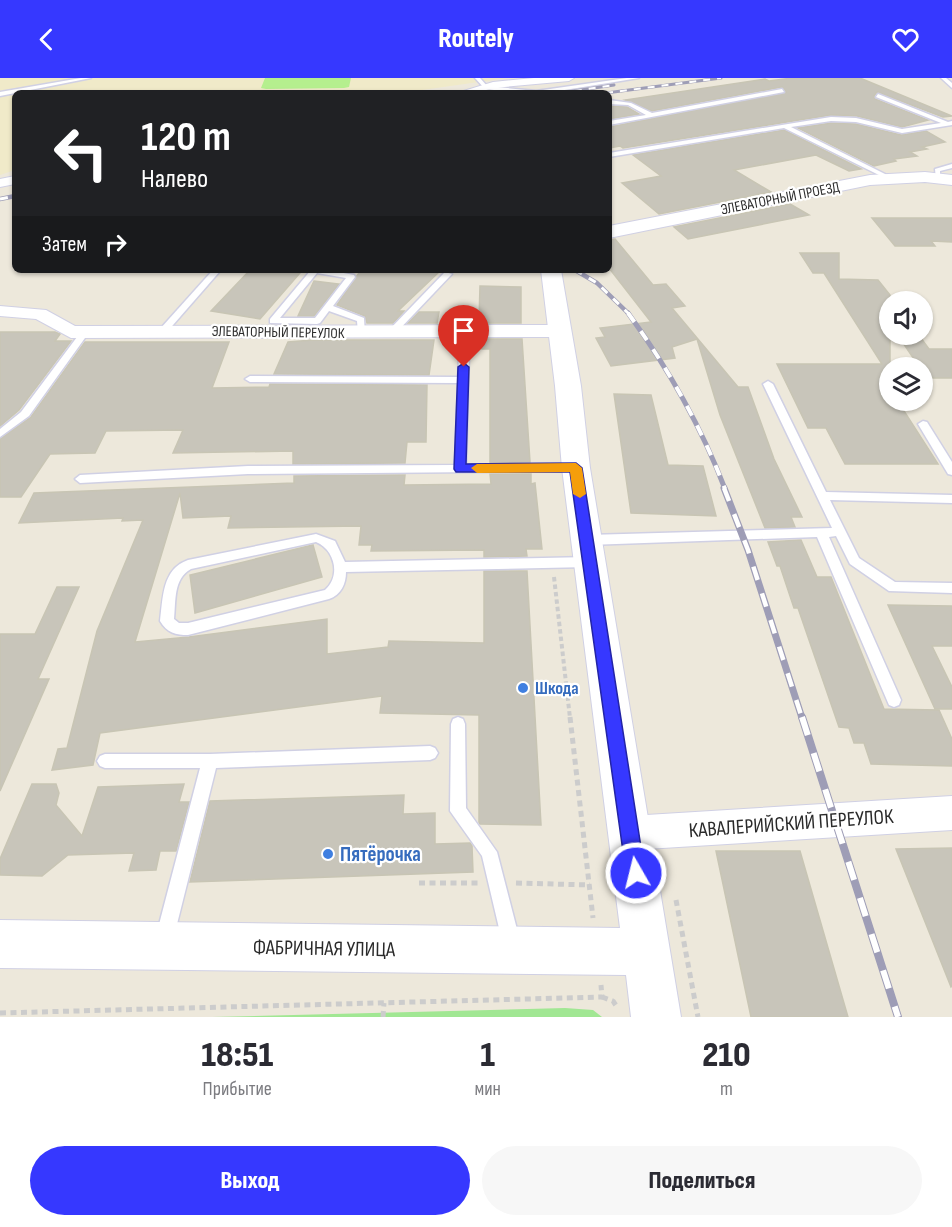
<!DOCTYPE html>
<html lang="ru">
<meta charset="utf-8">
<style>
:root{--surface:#fff;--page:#f7f7f7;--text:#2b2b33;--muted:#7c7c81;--accent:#3638ff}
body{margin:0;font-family:"Sofia Sans Condensed",sans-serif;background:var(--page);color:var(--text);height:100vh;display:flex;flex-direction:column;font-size:22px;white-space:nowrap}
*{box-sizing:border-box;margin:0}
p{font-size:20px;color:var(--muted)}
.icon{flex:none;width:33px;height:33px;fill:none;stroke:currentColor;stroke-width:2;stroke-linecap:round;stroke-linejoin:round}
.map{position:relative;height:939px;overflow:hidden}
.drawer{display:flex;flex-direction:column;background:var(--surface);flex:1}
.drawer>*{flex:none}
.banner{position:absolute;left:12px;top:12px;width:600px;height:183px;border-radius:9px;box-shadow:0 2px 4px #0004;background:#202124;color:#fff;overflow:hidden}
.buttons{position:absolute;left:879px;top:213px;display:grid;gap:12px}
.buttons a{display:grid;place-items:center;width:54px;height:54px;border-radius:50%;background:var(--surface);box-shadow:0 2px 4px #0004;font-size:30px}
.pin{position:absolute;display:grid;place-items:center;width:51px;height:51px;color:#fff;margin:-62px -26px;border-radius:50% 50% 50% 0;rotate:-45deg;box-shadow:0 0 6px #0007}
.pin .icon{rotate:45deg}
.me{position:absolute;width:66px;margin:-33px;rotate:352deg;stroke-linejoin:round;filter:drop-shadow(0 0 4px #0008)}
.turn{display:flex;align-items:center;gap:21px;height:126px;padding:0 30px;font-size:27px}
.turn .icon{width:78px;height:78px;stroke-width:2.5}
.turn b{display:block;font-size:42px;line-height:51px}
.then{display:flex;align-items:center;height:57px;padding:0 30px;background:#0003;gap:12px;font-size:22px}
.eta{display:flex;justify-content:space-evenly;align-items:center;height:102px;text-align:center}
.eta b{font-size:36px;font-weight:800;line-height:42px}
.button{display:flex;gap:12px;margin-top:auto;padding:12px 30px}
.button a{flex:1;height:69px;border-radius:36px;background:var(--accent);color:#fff;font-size:24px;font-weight:800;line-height:69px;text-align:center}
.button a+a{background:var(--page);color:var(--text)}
header{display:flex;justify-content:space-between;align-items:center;height:78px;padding:0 30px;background:var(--accent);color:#fff;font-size:27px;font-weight:800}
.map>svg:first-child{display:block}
</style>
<header><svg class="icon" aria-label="back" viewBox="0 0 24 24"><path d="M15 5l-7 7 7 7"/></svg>Routely<svg class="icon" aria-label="heart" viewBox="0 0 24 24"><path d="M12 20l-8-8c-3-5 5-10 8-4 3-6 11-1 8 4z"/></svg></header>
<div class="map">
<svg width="952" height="939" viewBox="0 0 952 939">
<rect width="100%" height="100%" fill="#ede8db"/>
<polygon fill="#f0eac9" points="0,0 507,0 401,15 15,15 15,92 0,97"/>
<polygon fill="#a1e793" points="565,930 593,932 602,939 212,939"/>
<polygon fill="#b5ef8e" points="265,0 351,0 349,9 344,10 266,11 261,10"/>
<g fill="#c8c5ba" stroke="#c8c5b4" stroke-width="1.5">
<polygon points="792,0 860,0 952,38 943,39 877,14 874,18 875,21 928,42 902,49 857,38 831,37 623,70 620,68 609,70 609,49 786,14 782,9 652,33 625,22 765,1 769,3"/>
<polygon points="609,28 627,29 639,36 609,41"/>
<polygon points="831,45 856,46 901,57 926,53 945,64 922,69 927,71 910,74 917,78 894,81 896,83 874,88 798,50"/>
<polygon points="784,52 861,91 849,93 816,77 734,92 771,114 659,136 622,105 661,98 633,77"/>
<polygon points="790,126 809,137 688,161 674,149"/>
<polygon points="872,140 952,140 952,164 931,163 935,168 895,168"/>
<polygon points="615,161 653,207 666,206 685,228 672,230 738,309 748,309 774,381 802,439 791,439 795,449 765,450 720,337 697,261 672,269 675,280 611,288 596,260 605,259 600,250 651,244 609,190 609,162"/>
<polygon points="800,175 839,175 839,201 878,202 890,217 890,322 897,322 938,386 845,386 826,350 808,350 777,286 882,286 824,195 813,195"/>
<polygon points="250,192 300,195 260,241 211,233"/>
<polygon points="361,192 441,192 398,233 404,233 393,245 367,245 365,238 337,227"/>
<polygon points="314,203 339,206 314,238 298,238"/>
<polygon points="480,208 521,209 521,245 482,245 482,242 479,242"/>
<polygon points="419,234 439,234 437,245 408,245"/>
<polygon points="0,254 55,254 60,256 55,263 71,263 19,332 0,348"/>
<polygon points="897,256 918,256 929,271 952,271 952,300 927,300 922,290 920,290"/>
<polygon points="482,261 522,261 530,384 490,385 490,271 482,271"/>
<polygon points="313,262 434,262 429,297 274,296 288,264"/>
<polygon points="85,264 229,264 212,310 269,309 270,306 427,307 426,364 407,364 405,385 293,386 293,373 173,375 183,352 106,353 95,375 50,376 21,419 0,419 0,361 31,339"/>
<polygon points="614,316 651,317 668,387 703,388 716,438 631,435"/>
<polygon points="490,396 531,396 531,406 535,405 542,471 526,471 527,478 484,479 484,472 371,473 372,467 359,467 361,448 228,450 231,438 183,440 180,415 135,564 189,559 327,541 327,576 388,569 389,563 484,565 484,493 527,493 541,747 480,746 479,744 479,637 380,635 382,618 100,655 93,687 52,692 58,671 67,670 97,553 143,442 122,443 123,440 19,445 34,415 294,405 294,398 405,397 404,407 491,406"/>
<polygon points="801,462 817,499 831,499 884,631 939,632 952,661 952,688 871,686 864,665 854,665 849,650 839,649 798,530 794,530 780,488 777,488 768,464"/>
<polygon points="313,467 322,499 195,535 190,497"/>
<polygon points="57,509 79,509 38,601 49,601 0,713 0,556 35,556"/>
<polygon points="888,527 952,528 952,568 932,568 952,609 952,631 935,631"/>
<polygon points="32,706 56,706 59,715 56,727 82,758 98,709 184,706 179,724 189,724 176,773 160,773 156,792 129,793 134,775 68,777 42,798 0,797 0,781"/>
<polygon points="404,717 403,736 435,735 435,766 470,765 472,768 473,794 190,804 210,723"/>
<polygon points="952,770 952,908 951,909 896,771"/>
<polygon points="716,773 800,773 848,939 751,939"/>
</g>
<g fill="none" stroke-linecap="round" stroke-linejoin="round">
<defs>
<g id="service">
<polygon points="81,0 91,0 0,18 0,14"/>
<polygon points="475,0 480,0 487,8 536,13 627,0 639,0 546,15 523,15 485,11"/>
<polygon points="941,0 946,0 952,5 952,10"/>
<polygon points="782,11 784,14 609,47 609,43 646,37 628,27 609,26 609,22 631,25 652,35"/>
<polygon points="878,16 948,44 952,43 952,47 902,55 856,44 831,43 791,49 891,99 892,100 889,102 784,50 609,79 609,75 831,39 856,40 902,51 941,45 876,19"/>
<polygon points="952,86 952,90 940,93 940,101 936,101 935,91"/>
<polygon points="213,192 221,192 166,255 160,255 160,251"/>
<path d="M 311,192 L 328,192 L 354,197 L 355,199 L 333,228 L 364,240 L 365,257 L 358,255 L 357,243 L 329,233 L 320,245 L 317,246 L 270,245 L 270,241 ZM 317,195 L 346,200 L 315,240 L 280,240 Z"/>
<polygon points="445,194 452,196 394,257 388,257 388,253"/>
<polygon points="86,250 90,253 29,338 0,359 0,351 21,334 83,251"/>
<polygon points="464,273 469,276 466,387 576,386 581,390 580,393 248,396 80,405 75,401 80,397 248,388 455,387 458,305 250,304 245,301 250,298 458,299 459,276"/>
<polygon points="768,303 773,306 826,414 952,417 952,425 830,422 859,480 895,504 952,505 952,515 889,513 850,486 836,458 829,459 901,622 899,627 894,629 889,627 817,459 588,467 582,462 588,457 832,450 763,306"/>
<polygon points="923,343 927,344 952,384 952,397 948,396 918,346"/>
<path d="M 316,456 L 335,463 L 345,484 L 589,479 L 593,481 L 595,484 L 593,487 L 589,489 L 346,494 C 346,506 341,517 329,521 L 188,557 C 176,557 167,555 160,543 C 163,520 162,491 188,482 ZM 316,464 C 335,472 341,498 325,512 L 188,545 L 179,545 L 174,541 C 176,523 173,501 191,491 Z"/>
<polygon points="458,639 463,641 465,646 466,730 497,774 520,863 517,869 511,872 505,869 502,863 482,778 450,733 451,646 453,641"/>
<polygon points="430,668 435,670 438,675 435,680 430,682 216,690 174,858 171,864 165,867 159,864 156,858 200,690 105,690 100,688 97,683 100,678 105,676 210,676"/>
</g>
<g id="minor">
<polygon points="534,0 574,0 569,3 493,10 476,15 457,15 493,4"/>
<polygon points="15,98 15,106 0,109 0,101"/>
<polygon points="0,228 46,232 75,248 561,247 568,249 570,253 568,257 561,259 71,260 36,241 0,238"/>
<polygon points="952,718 952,752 630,772 618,767 613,755 618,743 630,738"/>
</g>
<g id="tertiary">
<polygon points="925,94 952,97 952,107 925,104 870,107 609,160 609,148 870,97"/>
<polygon points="541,192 561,192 581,308 590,390 681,939 631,939 626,897 0,890 0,842 620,850 562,390 555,308"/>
</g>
</defs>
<use href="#service" stroke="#d0d0e4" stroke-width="3"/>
<use href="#minor" stroke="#d0d0e4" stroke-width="2"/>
<use href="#tertiary" stroke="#d0d0e4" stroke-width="2"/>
<polyline stroke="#ccc" stroke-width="4" stroke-dasharray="4.5 3" stroke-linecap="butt" points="554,499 570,640"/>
<g stroke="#ccc" stroke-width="5" stroke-dasharray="6 4.5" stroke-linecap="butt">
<polyline points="570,639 593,840"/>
<polyline points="419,805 479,805"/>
<polyline points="516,805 590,807"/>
<polyline points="676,822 698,939"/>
<polyline points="602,919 613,923 617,929"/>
<polyline points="0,935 602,919 601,907"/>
<polyline points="383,939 384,925"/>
</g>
<use href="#service" fill="#fff" fill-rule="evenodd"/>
<use href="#minor" fill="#fff" fill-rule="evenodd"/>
<use href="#tertiary" fill="#fff" fill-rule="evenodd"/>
<defs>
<g id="rail-far4">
<polyline points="561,15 614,7"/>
<polyline points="606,15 721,0"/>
</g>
<g id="rail-far3">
<polyline points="0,121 15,118"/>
<polyline points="575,192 597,205 629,236"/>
</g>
<path id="rail-far2" d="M 628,235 C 668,290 701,348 725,411"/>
<polyline id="rail-far1" points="724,410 748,472 802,640"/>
<polyline id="rail" points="802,639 898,939"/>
</defs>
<use href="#rail-far4" stroke="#9e9db6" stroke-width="3"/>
<use href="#rail-far3" stroke="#9e9db6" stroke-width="4.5"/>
<use href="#rail-far2" stroke="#9e9db6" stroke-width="5"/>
<use href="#rail-far1" stroke="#9e9db6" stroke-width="7"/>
<use href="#rail" stroke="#9e9db6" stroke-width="8"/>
<use href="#rail-far4" stroke="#fff" stroke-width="2" stroke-dasharray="7" stroke-linecap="butt"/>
<use href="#rail-far3" stroke="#fff" stroke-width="3" stroke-dasharray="8" stroke-linecap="butt"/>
<use href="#rail-far2" stroke="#fff" stroke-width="4" stroke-dasharray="11" stroke-linecap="butt"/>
<use href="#rail-far1" stroke="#fff" stroke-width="4.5" stroke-dasharray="14" stroke-linecap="butt"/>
<use href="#rail" stroke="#fff" stroke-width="6" stroke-dasharray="19" stroke-linecap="butt"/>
</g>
<polygon fill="#3638ff" stroke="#2324a6" stroke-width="1.5" points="464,285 469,289 466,386 576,385 582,390 645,795 643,801 636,804 629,801 626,795 570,394 456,394 454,391 458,289"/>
<polygon fill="#f59e0b" points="576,385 582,390 586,416 580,420 573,416 570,394 477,395 471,390 477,386"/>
<g fill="#3f7fe0" stroke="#fff" stroke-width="2">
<circle cx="523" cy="610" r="6"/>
<circle cx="328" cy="776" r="6"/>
</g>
<g text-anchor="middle" stroke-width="4.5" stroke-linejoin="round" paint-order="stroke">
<g font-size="15" fill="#2a2a2a" stroke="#fff">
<text transform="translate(780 120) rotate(-11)" y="5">ЭЛЕВАТОРНЫЙ ПРОЕЗД</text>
<text transform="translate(278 254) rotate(1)" y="5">ЭЛЕВАТОРНЫЙ ПЕРЕУЛОК</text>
</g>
<g font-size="18" font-weight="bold" fill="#366cbe" stroke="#fff" text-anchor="start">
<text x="535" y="616">Шкода</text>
</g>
<g font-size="21" fill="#2a2a2a" stroke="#fff">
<text transform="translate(791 745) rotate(-4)" y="7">КАВАЛЕРИЙСКИЙ ПЕРЕУЛОК</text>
<text transform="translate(324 870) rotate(1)" y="7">ФАБРИЧНАЯ УЛИЦА</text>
</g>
<g font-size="21" font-weight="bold" fill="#366cbe" stroke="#fff" text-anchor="start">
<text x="340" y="783">Пятёрочка</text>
</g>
</g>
</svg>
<div class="buttons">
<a><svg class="icon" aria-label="sound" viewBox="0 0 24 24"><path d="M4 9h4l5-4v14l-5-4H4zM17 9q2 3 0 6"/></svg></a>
<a><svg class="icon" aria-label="layers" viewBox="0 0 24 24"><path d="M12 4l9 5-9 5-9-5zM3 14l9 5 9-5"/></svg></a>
</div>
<div class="pin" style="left:464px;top:289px;background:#d93025"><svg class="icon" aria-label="arrive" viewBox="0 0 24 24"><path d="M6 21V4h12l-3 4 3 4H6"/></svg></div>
<svg class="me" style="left:636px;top:795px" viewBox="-20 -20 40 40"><circle r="17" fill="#3638ff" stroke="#fff" stroke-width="3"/><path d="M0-11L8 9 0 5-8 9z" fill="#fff"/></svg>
<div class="banner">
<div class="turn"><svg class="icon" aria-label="left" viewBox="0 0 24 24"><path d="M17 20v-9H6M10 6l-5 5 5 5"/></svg><div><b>120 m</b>Налево</div></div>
<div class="then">Затем<svg class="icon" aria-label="right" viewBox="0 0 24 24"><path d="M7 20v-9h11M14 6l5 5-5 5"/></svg></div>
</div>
</div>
<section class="drawer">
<div class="eta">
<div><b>18:51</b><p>Прибытие</p></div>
<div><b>1</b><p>мин</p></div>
<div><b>210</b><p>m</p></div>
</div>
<div class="button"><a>Выход</a><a>Поделиться</a></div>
</section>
